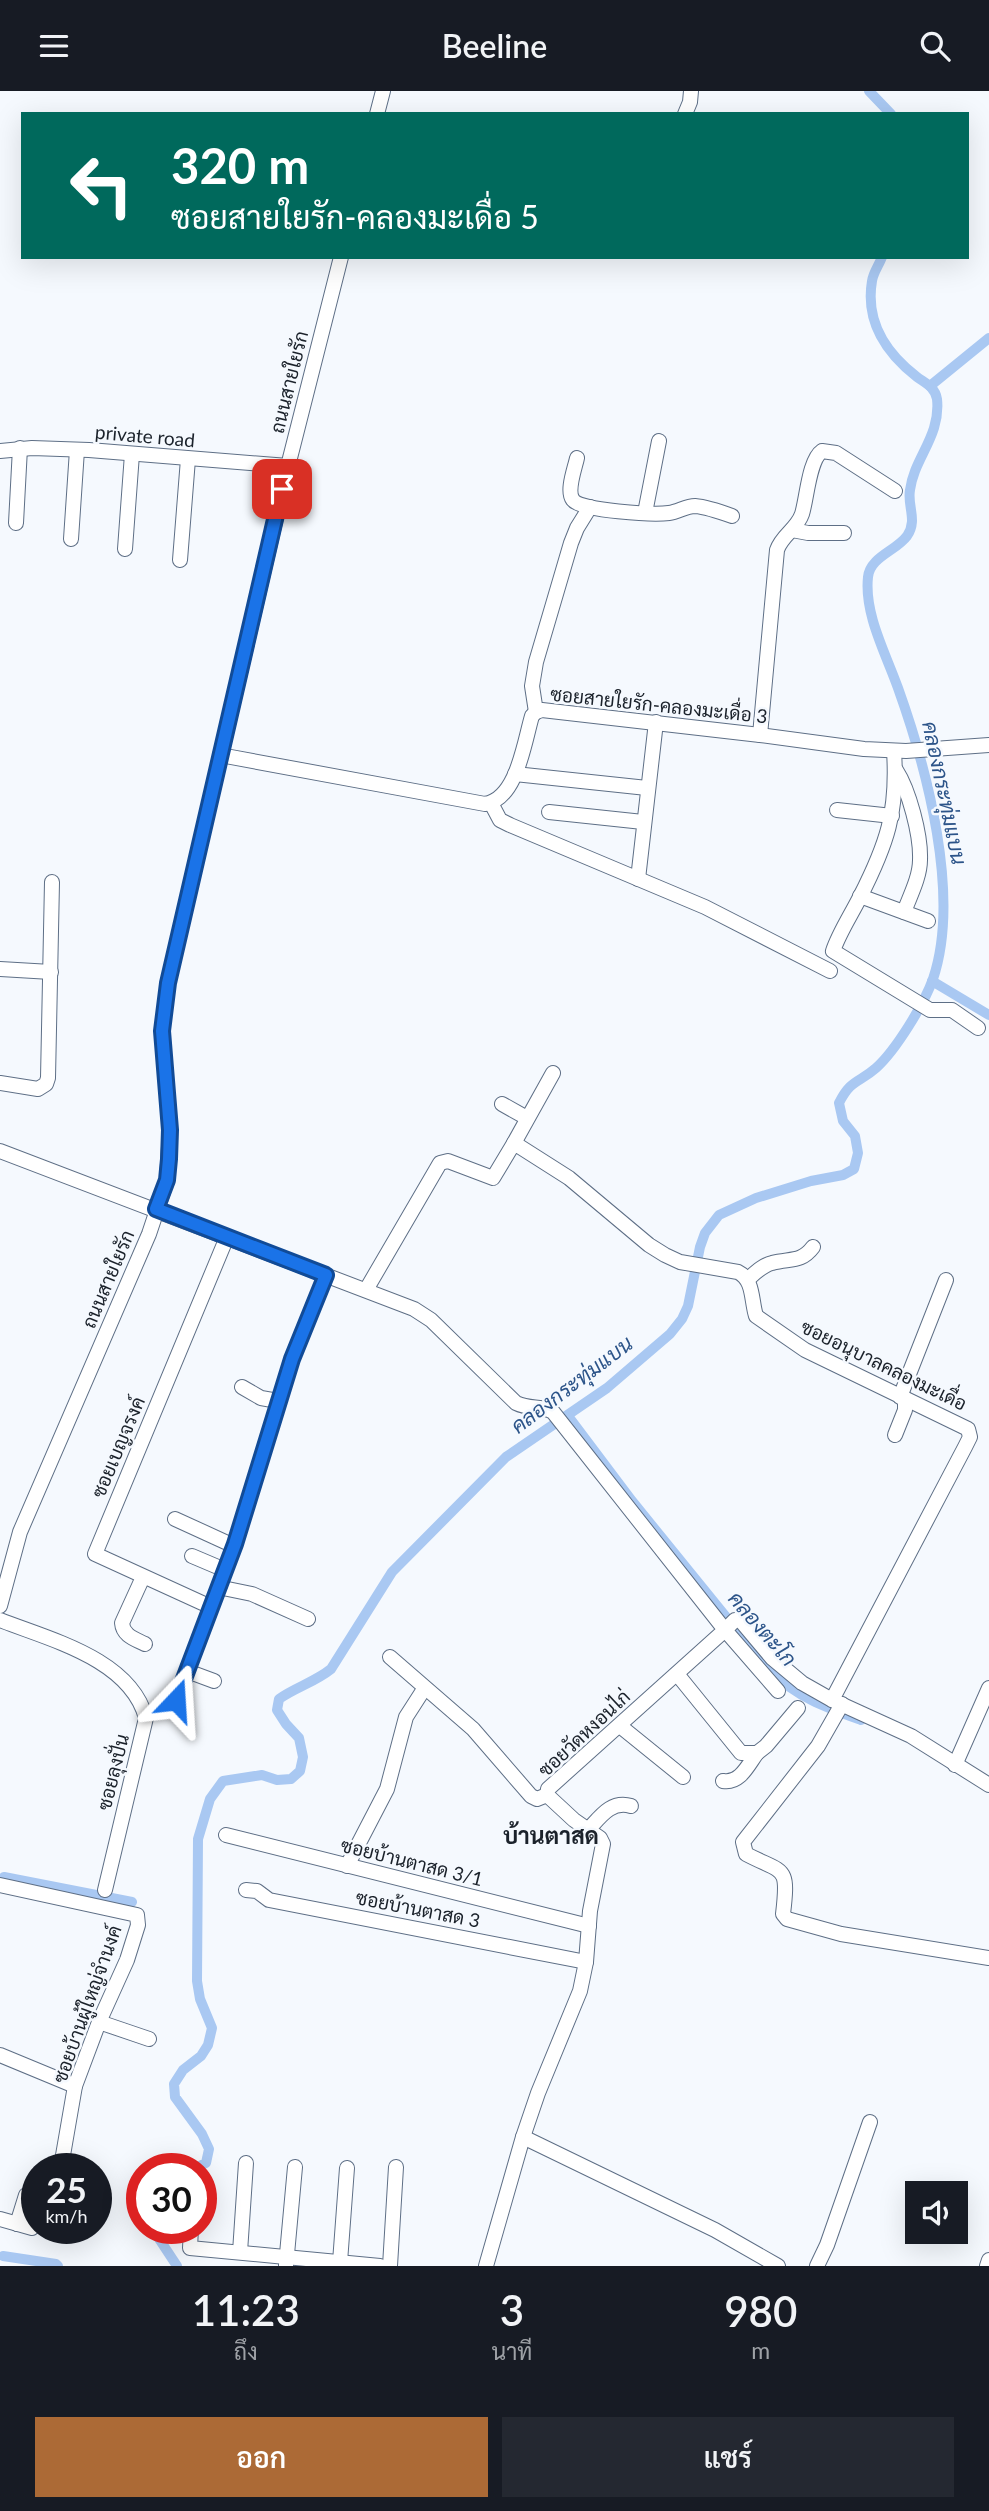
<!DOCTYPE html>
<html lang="th">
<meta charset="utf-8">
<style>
:root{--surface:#171b24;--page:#242831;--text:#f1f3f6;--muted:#9ea1a6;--accent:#ac6a36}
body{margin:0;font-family:Lato,Sarabun,sans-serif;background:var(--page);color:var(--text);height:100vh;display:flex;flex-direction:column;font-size:26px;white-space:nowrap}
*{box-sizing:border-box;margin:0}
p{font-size:23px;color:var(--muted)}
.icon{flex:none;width:38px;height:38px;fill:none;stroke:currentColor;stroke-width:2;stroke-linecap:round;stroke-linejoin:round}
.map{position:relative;height:2175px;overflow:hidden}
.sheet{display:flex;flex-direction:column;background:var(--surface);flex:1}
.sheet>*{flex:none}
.guide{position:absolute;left:21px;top:21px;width:948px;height:147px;border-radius:0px;box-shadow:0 7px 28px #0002;background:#00695c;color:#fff;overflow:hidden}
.tools{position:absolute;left:905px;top:2090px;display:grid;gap:14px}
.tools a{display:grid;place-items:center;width:63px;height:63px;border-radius:0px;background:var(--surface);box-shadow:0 7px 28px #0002;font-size:35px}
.speed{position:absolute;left:21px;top:2062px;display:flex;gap:14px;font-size:35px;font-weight:700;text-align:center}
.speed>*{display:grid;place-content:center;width:91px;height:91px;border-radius:50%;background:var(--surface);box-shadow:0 7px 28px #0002;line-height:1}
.speed small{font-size:18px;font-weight:400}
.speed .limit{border:10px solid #d22;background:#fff;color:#111}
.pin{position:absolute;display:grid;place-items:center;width:60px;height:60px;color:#fff;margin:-30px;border-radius:14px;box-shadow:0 4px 10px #0006}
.me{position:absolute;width:77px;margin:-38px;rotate:20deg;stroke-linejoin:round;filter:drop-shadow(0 0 5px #0008)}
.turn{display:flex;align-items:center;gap:24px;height:147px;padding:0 35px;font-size:32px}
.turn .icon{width:91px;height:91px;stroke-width:2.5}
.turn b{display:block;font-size:49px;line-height:60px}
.eta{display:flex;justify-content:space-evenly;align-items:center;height:119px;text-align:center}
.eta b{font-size:42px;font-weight:600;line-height:49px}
.cta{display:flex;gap:14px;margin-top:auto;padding:14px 35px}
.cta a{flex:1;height:80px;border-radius:0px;background:var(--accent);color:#fff;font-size:28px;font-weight:600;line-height:80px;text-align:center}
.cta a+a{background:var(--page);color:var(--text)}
header{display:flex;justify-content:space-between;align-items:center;height:91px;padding:0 35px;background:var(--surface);font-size:32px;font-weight:600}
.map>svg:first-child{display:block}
</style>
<header><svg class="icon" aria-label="menu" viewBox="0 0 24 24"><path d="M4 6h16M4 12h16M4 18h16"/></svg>Beeline<svg class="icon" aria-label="search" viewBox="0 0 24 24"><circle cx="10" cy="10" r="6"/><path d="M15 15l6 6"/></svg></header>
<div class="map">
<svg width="989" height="2175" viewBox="0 0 989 2175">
<rect width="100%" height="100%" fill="#f5f9fe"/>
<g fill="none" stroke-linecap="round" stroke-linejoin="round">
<g stroke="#a9c8f2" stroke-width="10">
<polyline points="869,0 891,23"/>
<polyline points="930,295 989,247"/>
<polyline points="932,890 989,924"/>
<path d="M 568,1325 L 632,1410 L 770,1580 C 799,1607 825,1616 861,1629"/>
<polyline points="4,1786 132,1811"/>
<path d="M 195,2077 L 206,2072 L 209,2058 L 202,2043 L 175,2006 L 174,1993 L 183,1979 L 201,1965 L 208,1954 L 212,1937 L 200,1908 L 197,1890 L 198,1748 L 210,1708 L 223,1690 L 262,1684 L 277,1689 L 291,1688 L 300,1680 L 303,1666 L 299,1647 L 286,1633 L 277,1619 L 279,1608 C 296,1596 315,1591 331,1578 L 392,1481 L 506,1366 L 607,1297 L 670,1243 L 682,1228 L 688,1215 L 700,1156 L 705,1142 L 719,1124 L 756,1107 L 811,1090 L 843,1084 L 854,1078 L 858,1062 L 855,1045 L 843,1030 L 839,1012 C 851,988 859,992 876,977 C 896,959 924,913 933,888 C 961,805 927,678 898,597 C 886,563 864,523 868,486 C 870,466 896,460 907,445 C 918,429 907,415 910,399 C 914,367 941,345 937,308 C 935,296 925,292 917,286 C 887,263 865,231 872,190 C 873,182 879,174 882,166"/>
<polyline points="142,2099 139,2110 142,2117"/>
<polyline points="152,2137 177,2175"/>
<polyline points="3,2165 56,2173 58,2175"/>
</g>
<defs>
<g id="minor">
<polyline points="377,23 383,0"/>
<polyline points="685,23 690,11 691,0"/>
<polyline points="0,360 32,357 89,359 288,375"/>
<path d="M 577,367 C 575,377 566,400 573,409 C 581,420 654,424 669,422 C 678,421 686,415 695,415 C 707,416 721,421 732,425"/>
<polyline points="645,422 659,350"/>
<polyline points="16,432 20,357"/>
<polyline points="792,439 808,442 844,442"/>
<polyline points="71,448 77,359"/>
<polyline points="125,458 132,363"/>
<polyline points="180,469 188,368"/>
<polyline points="536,621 532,595 536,571 571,452 577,437 590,416"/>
<path d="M 760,644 L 777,459 C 782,444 797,438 802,423 C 807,407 809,369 822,360 L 836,362 L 895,400"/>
<path d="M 894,660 C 898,721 887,753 860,806 C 851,824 839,842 833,860 L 930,919 L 952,919 L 978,937"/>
<path d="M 220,664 L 485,713 C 517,708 524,652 532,625 L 536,621 L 542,619 L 760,644 L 864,658 L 906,660 L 989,654"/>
<path d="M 896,679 C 909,699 921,744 920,769 C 920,786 910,805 904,821"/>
<polyline points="515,683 647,697"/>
<polyline points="491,712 500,729 510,734 705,816 830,880"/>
<polyline points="837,719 892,725"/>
<polyline points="549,721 643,731"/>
<polyline points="638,788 656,631"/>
<polyline points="860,805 928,830"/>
<polyline points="0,878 51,881"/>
<polyline points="0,992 38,998 46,993 48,987 52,791"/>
<polyline points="502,1013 527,1027"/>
<polyline points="514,1052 553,982"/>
<path d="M 0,1060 L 414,1218 L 431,1229 L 516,1312 C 530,1319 542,1314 553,1321 L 725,1539 L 548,1698 L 547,1704 L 574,1729 L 600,1747 L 603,1753 L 590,1820 L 586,1871 L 580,1900 L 538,2002 L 523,2046 L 486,2175"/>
<path d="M 748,1188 C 755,1182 763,1174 772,1172 C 790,1167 801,1172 813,1156"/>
<path d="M 366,1199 L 440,1072 L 448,1070 L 493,1087 L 514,1052 L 569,1087 L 649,1154 L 665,1164 L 680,1171 L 738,1181 C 754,1189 751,1209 756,1225 L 805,1259 L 968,1338 L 970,1346 L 965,1356 L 832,1609"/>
<polyline points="242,1296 261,1307 278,1310"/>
<polyline points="900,1306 946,1189"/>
<polyline points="895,1344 905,1319 905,1308"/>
<polyline points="175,1428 234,1455"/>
<polyline points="192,1465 225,1479"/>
<path d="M 143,1486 L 122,1532 C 123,1545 135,1548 145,1553"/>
<polyline points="218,1496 252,1503 308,1528"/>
<polyline points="0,1515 20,1441 149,1143 167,1089 170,1039 162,940 168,892 288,375 341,166"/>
<polyline points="211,1516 95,1463 227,1146"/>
<path d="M 0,1529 C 51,1549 130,1568 146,1627 L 105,1799"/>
<polyline points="390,1566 473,1638 531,1705 537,1708 547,1704"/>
<polyline points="187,1580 214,1590"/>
<polyline points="677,1583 741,1662 757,1662 766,1655 798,1617"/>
<polyline points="778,1600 725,1539 735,1529 741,1530 772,1567 802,1592 832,1609 911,1645 989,1694"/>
<polyline points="176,1609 235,1453 292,1268 326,1184"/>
<path d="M 842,1613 L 818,1655 L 743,1751 L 746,1763 C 784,1783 789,1773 783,1823 L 787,1828 L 841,1843 L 989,1867"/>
<polyline points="620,1635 683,1686"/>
<polyline points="955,1674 989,1597"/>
<path d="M 723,1690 C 740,1693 748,1674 757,1662"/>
<path d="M 588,1739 C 600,1726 611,1709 631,1715"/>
<polyline points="226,1744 589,1835"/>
<polyline points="347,1775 387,1698 406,1626 424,1598"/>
<polyline points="0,1794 137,1824 138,1834 127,1869 99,1931 75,1995 62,2070"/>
<polyline points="246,1799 257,1800 269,1809 586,1871"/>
<polyline points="99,1931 149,1948"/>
<polyline points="0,1964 75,1995"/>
<polyline points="523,2046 715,2139 778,2175"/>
<polyline points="0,2128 32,2137"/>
<polyline points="17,2133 26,2104"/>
<polyline points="191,2137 190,2157 380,2175"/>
<polyline points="240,2161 246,2072"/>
<polyline points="340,2171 347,2077"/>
<polyline points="286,2174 295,2076"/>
<polyline points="390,2175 396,2076"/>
<polyline points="817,2175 827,2154 870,2031"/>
<polyline points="987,2175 989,2169"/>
</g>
</defs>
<use href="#minor" stroke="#5e6f86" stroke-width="16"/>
<use href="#minor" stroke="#fff" stroke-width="14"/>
</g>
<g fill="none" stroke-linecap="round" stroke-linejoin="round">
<defs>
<polyline id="route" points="176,1609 235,1453 292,1268 326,1184 156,1118 167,1089 169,1068 170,1039 162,940 168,892 282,398"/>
</defs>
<use href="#route" stroke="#114b97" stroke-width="18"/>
<use href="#route" stroke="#1a73e8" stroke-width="12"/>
</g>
<g text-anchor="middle" stroke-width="5" stroke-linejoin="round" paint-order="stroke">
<g font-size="19" fill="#1b222b" stroke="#f5f9fe">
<text transform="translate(289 291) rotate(-76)" y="7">ถนนสายใยรัก</text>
<text transform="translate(145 345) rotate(5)" y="7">private road</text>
<text transform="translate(659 614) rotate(6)" y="7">ซอยสายใยรัก-คลองมะเดื่อ 3</text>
<text transform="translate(108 1188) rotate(-67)" y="7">ถนนสายใยรัก</text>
<text transform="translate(884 1274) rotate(26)" y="7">ซอยอนุบาลคลองมะเดื่อ</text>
<text transform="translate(118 1356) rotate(-67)" y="7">ซอยเบญจรงค์</text>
<text transform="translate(584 1642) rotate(-43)" y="7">ซอยวัดหงอนไก่</text>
<text transform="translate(113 1681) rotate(-76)" y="7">ซอยลุงปั่น</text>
<text transform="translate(412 1771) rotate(14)" y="7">ซอยบ้านตาสด 3/1</text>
<text transform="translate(418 1818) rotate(11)" y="7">ซอยบ้านตาสด 3</text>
<text transform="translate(87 1913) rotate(-70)" y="7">ซอยบ้านผู้ใหญ่จำนงค์</text>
</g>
<g font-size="21" font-style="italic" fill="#2c5489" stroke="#f5f9fe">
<text transform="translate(944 702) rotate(78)" y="7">คลองกระทุ่มแบน</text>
<text transform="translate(572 1294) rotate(-37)" y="7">คลองกระทุ่มแบน</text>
<text transform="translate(762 1538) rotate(49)" y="7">คลองตะโก</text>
</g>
<g font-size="23" font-weight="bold" fill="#1b222b" stroke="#f5f9fe">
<text x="551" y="1753">บ้านตาสด</text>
</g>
</g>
</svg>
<div class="tools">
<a><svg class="icon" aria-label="sound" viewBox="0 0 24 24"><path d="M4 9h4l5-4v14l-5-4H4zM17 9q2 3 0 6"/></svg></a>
</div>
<div class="speed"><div>25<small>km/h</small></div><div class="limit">30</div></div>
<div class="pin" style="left:282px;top:398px;background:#d93025"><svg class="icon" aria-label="arrive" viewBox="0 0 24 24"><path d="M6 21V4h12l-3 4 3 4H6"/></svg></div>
<svg class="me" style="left:176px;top:1609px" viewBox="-20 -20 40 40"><path d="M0-17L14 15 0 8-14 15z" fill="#1a73e8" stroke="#fff" stroke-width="4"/></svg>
<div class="guide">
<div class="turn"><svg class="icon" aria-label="left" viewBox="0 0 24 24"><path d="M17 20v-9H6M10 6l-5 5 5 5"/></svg><div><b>320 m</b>ซอยสายใยรัก-คลองมะเดื่อ 5</div></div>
</div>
</div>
<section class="sheet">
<div class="eta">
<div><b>11:23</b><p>ถึง</p></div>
<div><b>3</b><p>นาที</p></div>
<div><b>980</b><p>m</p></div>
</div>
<div class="cta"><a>ออก</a><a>แชร์</a></div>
</section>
